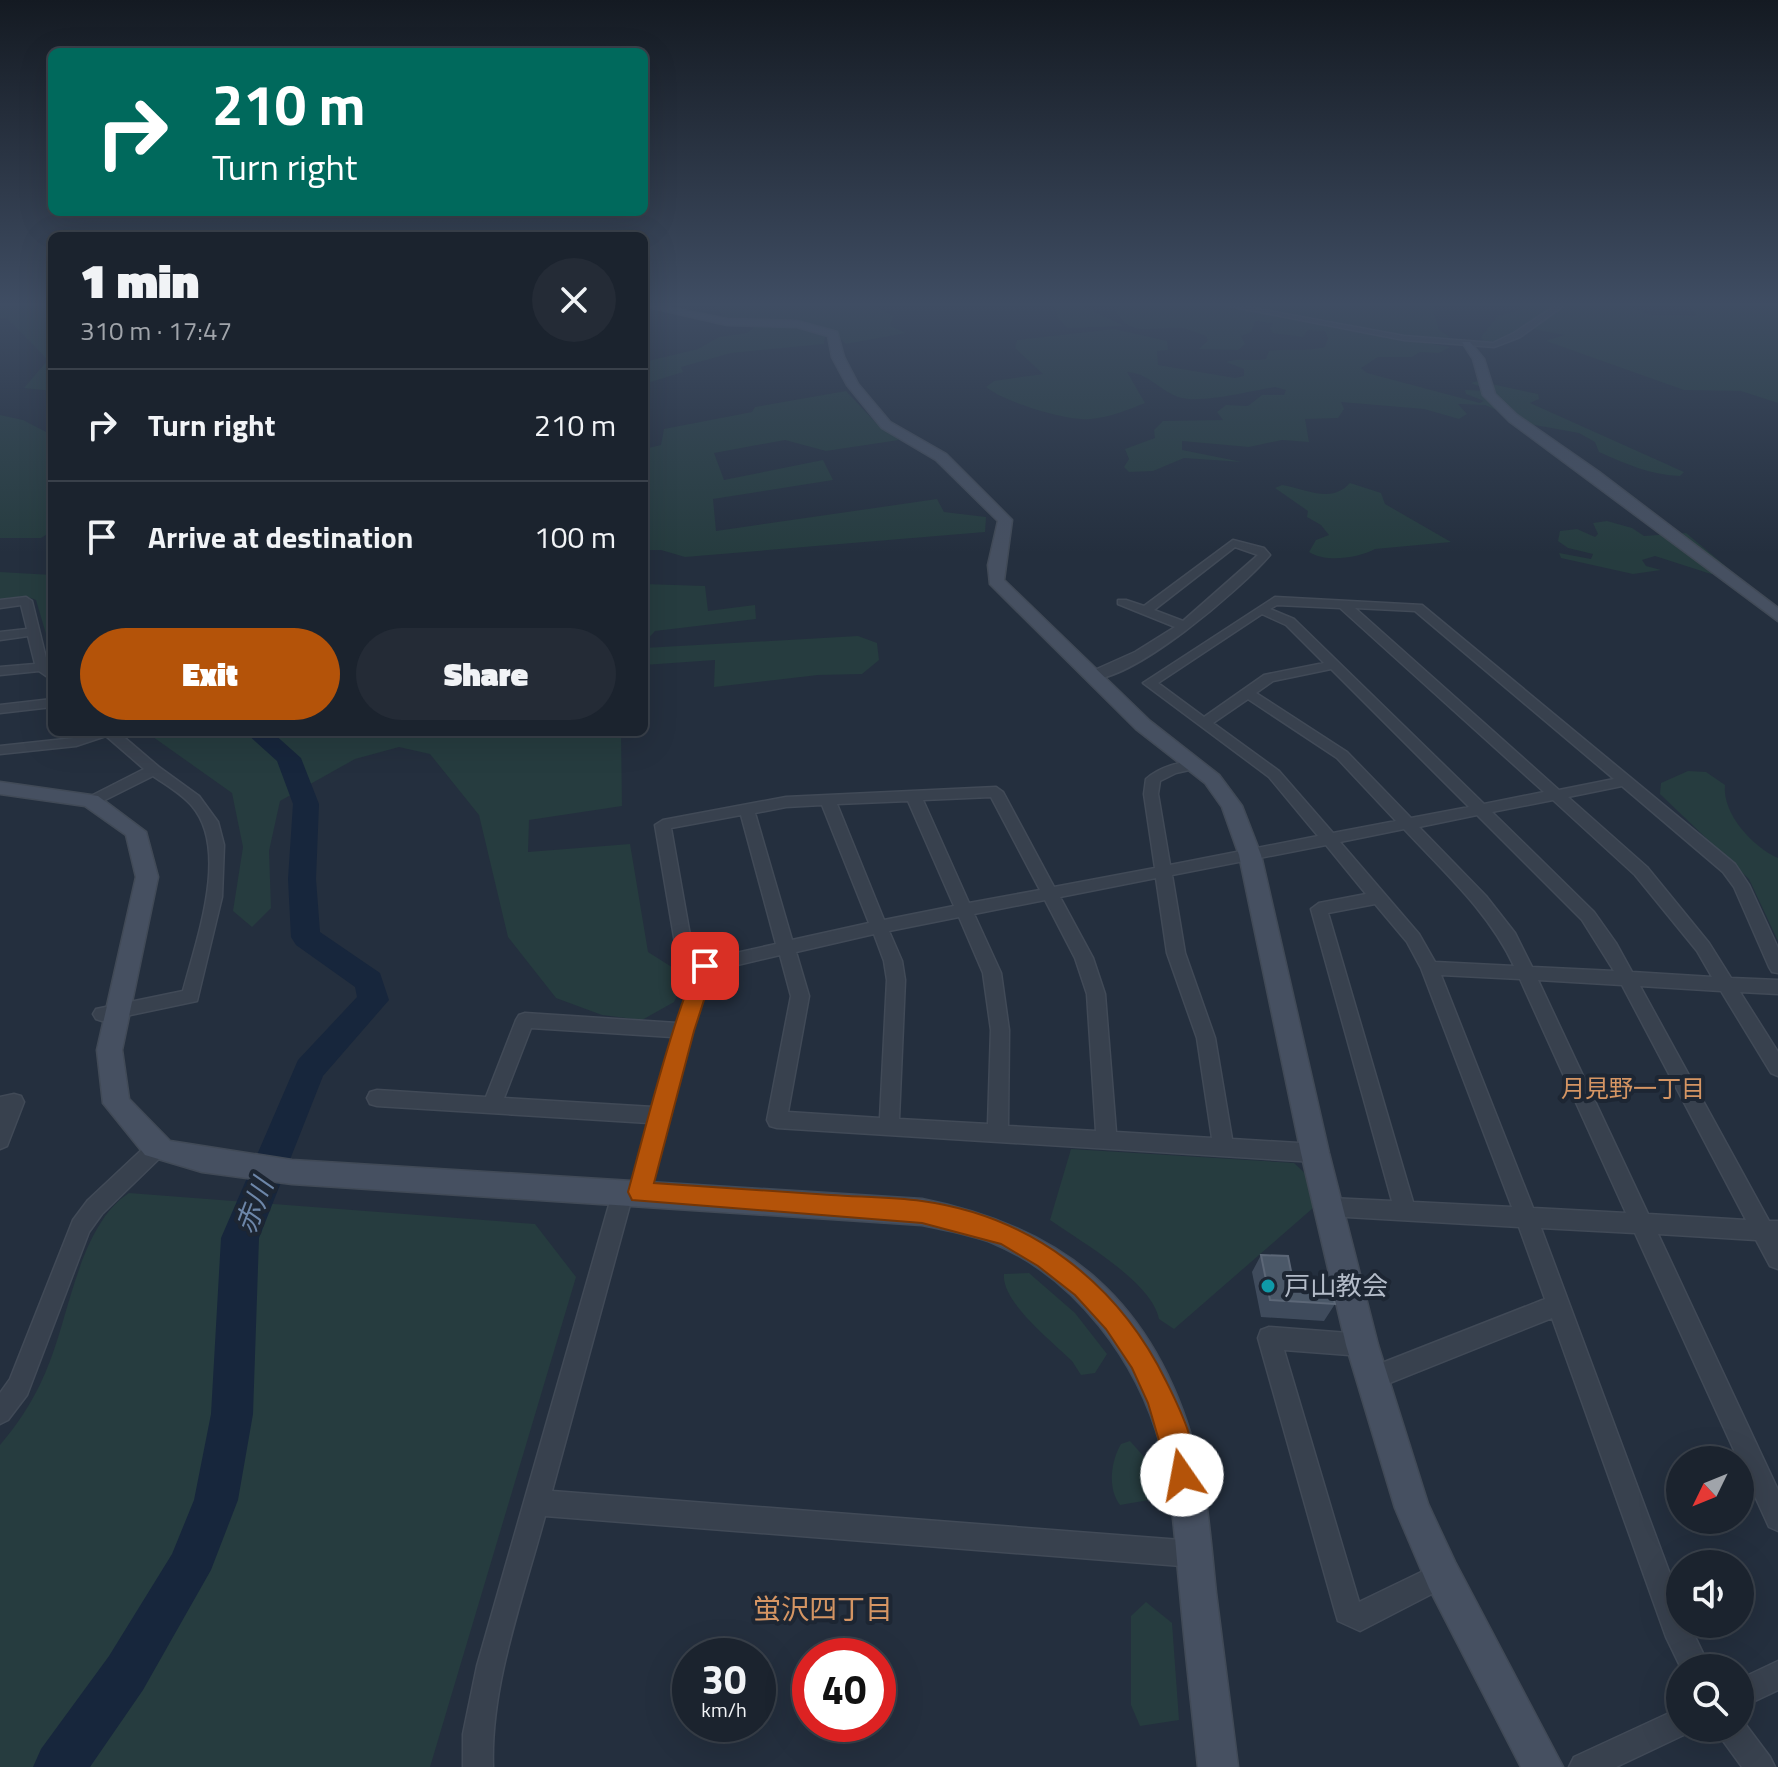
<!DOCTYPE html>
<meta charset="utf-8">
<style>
:root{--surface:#1b232e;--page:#242b36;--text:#f1f3f6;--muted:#a0a4aa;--line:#39404a;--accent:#b45309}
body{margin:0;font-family:"Titillium Web","Noto Sans JP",sans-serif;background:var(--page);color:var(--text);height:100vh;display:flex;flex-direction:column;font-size:30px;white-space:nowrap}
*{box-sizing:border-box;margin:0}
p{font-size:26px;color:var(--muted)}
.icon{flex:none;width:44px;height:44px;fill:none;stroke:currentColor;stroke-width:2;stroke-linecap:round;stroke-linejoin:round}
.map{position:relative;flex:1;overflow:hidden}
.drawer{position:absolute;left:48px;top:232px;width:600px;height:504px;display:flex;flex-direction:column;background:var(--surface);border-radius:12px;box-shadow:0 8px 32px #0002,0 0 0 2px var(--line)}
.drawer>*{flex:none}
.hud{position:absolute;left:48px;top:48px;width:600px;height:168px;border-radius:12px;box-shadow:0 8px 32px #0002,0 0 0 2px var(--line);background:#00695c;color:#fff;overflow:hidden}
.needle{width:52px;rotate:227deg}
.buttons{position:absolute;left:1666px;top:1446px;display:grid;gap:16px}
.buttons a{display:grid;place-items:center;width:88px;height:88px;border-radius:50%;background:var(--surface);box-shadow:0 8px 32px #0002,0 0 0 2px var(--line);font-size:40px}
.speed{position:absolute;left:672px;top:1638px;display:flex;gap:16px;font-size:40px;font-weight:700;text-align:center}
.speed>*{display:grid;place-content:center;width:104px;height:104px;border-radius:50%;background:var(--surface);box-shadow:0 8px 32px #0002,0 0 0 2px var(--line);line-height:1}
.speed small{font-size:20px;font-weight:400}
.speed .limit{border:12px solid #d22;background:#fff;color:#111}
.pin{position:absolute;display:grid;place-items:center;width:68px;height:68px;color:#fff;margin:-34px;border-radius:16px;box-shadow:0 4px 12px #0006}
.me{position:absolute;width:88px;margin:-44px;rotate:348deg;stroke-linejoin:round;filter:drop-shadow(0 0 6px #0008)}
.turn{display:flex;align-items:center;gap:28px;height:168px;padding:0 32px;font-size:36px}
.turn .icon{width:104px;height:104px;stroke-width:2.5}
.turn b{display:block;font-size:56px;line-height:68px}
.round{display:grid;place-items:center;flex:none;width:84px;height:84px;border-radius:42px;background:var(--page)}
.overview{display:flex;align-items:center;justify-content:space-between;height:136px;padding:0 32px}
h1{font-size:48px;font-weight:800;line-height:60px}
.action{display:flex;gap:16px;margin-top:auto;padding:16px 32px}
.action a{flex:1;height:92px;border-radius:48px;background:var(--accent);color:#fff;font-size:32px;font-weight:800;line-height:92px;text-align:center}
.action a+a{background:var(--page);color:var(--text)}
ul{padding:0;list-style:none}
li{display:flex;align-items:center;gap:24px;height:112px;padding:0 32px;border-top:2px solid var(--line)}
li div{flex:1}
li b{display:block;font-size:30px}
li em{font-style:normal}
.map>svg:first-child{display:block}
</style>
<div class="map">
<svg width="1778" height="1767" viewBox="0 0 1778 1767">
<rect width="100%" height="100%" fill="#242f3e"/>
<g fill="#263c3f">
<polygon points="0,306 52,306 52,391 24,388 48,360 7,318 0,319"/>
<path d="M 716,306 L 875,306 L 893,316 L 890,326 L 906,333 L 846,344 C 819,313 770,321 732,319 L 722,316 Z"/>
<polygon points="1052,306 1083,306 1124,326 1068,328 1058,318 1057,309"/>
<path d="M 1119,306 L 1436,306 L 1434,313 L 1439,330 L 1450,337 C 1421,348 1346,325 1314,319 L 1314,324 L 1450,347 L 1439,353 L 1420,352 L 1412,357 L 1378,357 L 1361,368 L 1367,373 L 1480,403 L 1484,401 L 1466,394 L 1465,390 L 1491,391 L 1471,383 L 1478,381 L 1538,394 L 1539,399 L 1530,403 L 1684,472 L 1680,476 C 1651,475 1626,464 1599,452 L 1595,442 L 1579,433 L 1529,424 L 1485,405 L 1458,404 L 1467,414 L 1459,419 L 1424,409 L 1341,402 L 1344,409 L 1338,418 L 1305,419 L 1309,442 L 1282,440 L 1249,447 L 1182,441 L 1182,450 L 1242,462 L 1184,458 L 1153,471 L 1129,472 L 1124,467 L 1129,459 L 1125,449 L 1155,438 L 1154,430 L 1163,421 L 1223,420 L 1217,412 L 1226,405 L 1248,406 L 1262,395 L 1284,395 L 1286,390 L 1275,387 C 1251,391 1205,403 1182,398 C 1161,393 1150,373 1127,372 L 1145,403 C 1128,410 1110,417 1091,419 C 1068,422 1004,402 986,387 L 994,381 L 1043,374 L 1015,348 L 1017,340 L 1114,329 L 1167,341 L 1168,350 L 1157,351 L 1158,365 L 1235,378 L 1244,376 L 1244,369 L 1226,362 C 1239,357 1252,362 1266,359 L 1269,351 C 1288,348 1306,352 1325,347 L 1328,338 L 1325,331 L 1308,330 L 1303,337 L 1273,333 L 1270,329 L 1273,323 L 1255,321 L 1251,332 L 1241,336 L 1245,344 L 1238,350 L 1199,349 L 1208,340 L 1206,336 C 1198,333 1189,329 1181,328 C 1156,326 1130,338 1116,312 Z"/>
<polygon points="1520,306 1629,306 1651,315 1697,316 1689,306 1778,306 1778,403 1741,391 1684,390 1546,341 1564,335 1524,327 1503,341 1483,341 1481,337 1498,316 1522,309"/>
<polygon points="757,325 819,331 825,337 824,344 731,353 681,367 683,372 644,384 644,362 698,349 719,337 747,333"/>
<polygon points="846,391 875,422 899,440 826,451 785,440 714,453 724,480 823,460 833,480 713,499 716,531 937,499 944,512 986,517 985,532 685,557 661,550 644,550 644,449 661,445 664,429 752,412 755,407"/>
<polygon points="0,415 23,420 52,435 52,531 41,538 0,538"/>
<path d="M 1350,483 L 1381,493 L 1385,504 L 1451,542 L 1375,549 C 1358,558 1326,563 1309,552 L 1316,540 L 1329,535 L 1321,525 L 1307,517 L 1308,511 L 1275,488 L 1282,485 C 1307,489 1331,504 1350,483 Z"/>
<polygon points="1607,521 1632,528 1644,536 1686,533 1735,574 1711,574 1655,556 1642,560 1646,566 1661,570 1633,574 1561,558 1559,553 1591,559 1593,554 1568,548 1558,541 1560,531 1577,529 1595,537 1598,534 1593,523"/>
<polygon points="0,572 52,575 52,644 49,644 36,600 25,596 0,599"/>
<polygon points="644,584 705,586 708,611 755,605 756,619 655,631 644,643"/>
<polygon points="858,636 877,643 879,660 862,674 818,675 714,687 715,660 644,665 644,648"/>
<polygon points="146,732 621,732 622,806 529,820 528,852 630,844 648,952 686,976 674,1002 642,1020 602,1015 556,998 508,937 479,815 430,754 399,747 355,759 280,801 269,851 271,908 252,927 233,911 243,847 232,793"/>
<path d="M 1688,771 L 1706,772 L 1725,785 C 1722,814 1753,847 1778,858 L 1778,941 L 1749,879 L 1660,794 L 1661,783 Z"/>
<path d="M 1071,1149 L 1294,1163 L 1309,1177 L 1313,1208 L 1174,1329 L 1159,1319 C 1152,1282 1080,1241 1050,1220 Z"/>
<path d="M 129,1193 L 535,1224 L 576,1277 L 430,1767 L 0,1767 L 0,1445 C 22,1419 38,1393 50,1361 C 70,1310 81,1224 129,1193 Z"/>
<path d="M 1029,1273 L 1075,1313 L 1107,1354 L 1095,1373 L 1081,1375 L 1072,1361 C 1053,1342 1001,1302 1004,1274 Z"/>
<path d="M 1130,1441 L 1152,1466 L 1155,1499 L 1120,1505 C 1107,1488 1111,1461 1121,1444 Z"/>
<polygon points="1146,1602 1172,1623 1179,1720 1140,1726 1131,1705 1131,1616"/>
</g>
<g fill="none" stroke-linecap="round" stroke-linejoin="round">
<polygon fill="#17263c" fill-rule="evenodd" points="245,732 272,732 301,758 319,804 316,879 320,932 380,973 389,1000 323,1076 259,1238 253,1414 238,1500 211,1570 143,1690 90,1767 33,1767 41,1749 109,1656 172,1554 194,1500 211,1414 221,1238 298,1060 357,997 355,987 296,945 291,937 288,879 293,804 277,761"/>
<defs>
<g id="street">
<polygon points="1229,306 1242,306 1404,336 1493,343 1514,333 1555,306 1563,306 1520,337 1494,347 1404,340"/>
<path d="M 1233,540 L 1264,548 L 1270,555 C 1242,588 1131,684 1088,679 L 1088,673 L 1135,652 L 1175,627 L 1118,604 L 1118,600 L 1126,600 L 1144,606 ZM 1235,547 L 1258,555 L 1183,621 L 1154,610 Z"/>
<polygon points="26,597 32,601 48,666 52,669 52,680 39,671 0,675 0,667 35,664 28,636 0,640 0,632 27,629 21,605 0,608 0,600"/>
<path d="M 1275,597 L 1422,605 L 1735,864 L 1749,885 L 1778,948 L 1778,973 L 1772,972 L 1769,967 L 1734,887 L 1723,872 L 1622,786 L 1568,797 L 1647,867 L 1709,943 L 1731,978 L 1778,980 L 1778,994 L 1740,992 L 1778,1052 L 1778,1076 L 1771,1073 L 1721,991 L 1640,986 L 1769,1221 L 1778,1221 L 1778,1269 L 1770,1266 L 1756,1240 L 1658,1234 L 1778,1490 L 1778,1531 L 1769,1527 L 1635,1233 L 1541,1228 L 1680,1601 L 1680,1624 L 1689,1624 L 1710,1668 L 1681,1668 L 1666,1637 L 1552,1318 L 1372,1390 L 1364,1386 L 1360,1378 L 1364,1370 L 1545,1299 L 1519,1227 L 1330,1216 L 1323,1214 L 1320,1207 L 1323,1200 L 1330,1198 L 1392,1201 L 1311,909 L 1319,903 L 1366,894 L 1326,845 L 1172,875 L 1185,953 L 1215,1038 L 1232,1139 L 1315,1144 L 1322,1147 L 1325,1153 L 1322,1159 L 1315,1162 L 777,1128 L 770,1126 L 767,1120 L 791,996 L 780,955 L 712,971 L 692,1031 L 650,1192 L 647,1199 L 640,1201 L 632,1197 L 552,1491 L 1194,1541 L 1203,1545 L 1207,1554 L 1203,1563 L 1194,1567 L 545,1516 C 524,1595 490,1685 493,1767 L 463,1767 L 463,1734 L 477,1666 L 613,1191 L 616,1184 L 623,1182 L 631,1186 L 649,1123 L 377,1106 L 370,1104 L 367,1098 L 370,1092 L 377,1090 L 486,1097 L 516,1020 L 519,1015 L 525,1013 L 677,1023 L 696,967 L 675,943 L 655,825 L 663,820 L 786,797 L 996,787 L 1003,792 L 1054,887 L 1155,868 L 1144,794 L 1146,779 C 1158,768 1181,760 1198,762 L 1200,765 L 1198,768 L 1176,773 L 1160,781 L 1158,794 L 1170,865 L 1318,836 L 1269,777 L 1143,683 ZM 1277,605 L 1340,608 L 1544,792 L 1484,804 L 1294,619 L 1270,609 ZM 1355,608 L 1415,611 L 1614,779 L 1559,790 ZM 1262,614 L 1286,625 L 1324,663 L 1264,675 L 1204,717 L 1158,683 ZM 1331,669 L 1469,807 L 1411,818 L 1347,752 L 1256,693 L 1273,681 ZM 1248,699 L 1337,758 L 1396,821 L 1333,833 L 1279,771 L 1213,723 ZM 991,797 L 1040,890 L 969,903 L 923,800 ZM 1553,800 L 1635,875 L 1697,951 L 1712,977 L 1632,972 L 1616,943 L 1594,912 L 1492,812 ZM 908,801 L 954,906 L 884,920 L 837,804 ZM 822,805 L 869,923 L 792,940 L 755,813 L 786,807 ZM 741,815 L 776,944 L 709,959 L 691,941 L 671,828 ZM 1477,815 L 1582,920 L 1614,971 L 1532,967 L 1515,933 L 1486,896 L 1419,827 ZM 1404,829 C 1444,872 1489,912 1514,966 L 1435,962 L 1419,934 L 1340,842 ZM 1156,878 L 1167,953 L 1197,1038 L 1212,1138 L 1116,1132 L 1105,994 L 1093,958 L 1060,897 ZM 1045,900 L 1075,958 L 1087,994 L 1096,1131 L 1008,1126 L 1009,1030 L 1001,973 L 974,914 ZM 1375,904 L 1407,942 L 1421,968 L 1512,1207 L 1413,1202 L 1328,913 ZM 959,917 L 983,973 L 991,1030 L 988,1124 L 899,1119 L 905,980 L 902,961 L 889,931 ZM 874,934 L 884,961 L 887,980 L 880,1118 L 788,1112 L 809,996 L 796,952 ZM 1441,975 L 1520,979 L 1626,1213 L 1533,1208 ZM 1538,980 L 1622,985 L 1746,1220 L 1648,1214 ZM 531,1028 L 672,1037 L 653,1107 L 504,1098 Z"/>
<polygon points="52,699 52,707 0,713 0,705"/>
<path d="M 91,732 L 118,732 L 159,767 L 199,796 L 218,822 L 224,845 L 222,897 L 197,1001 L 102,1021 L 96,1019 L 93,1014 L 96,1009 L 183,991 C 196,941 230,850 192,806 C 182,794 166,785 153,776 L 97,804 L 87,804 L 85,801 L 87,798 L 144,769 L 106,736 L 76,746 L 0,754 L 0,746 L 74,738 Z"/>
<polygon points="14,1094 21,1096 24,1102 7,1146 0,1149 0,1097"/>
<polygon points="157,1139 164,1142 167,1148 164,1154 102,1214 89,1232 27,1395 8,1420 0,1424 0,1393 10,1379 73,1220 88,1200 150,1142"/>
<polygon points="1269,1327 1362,1334 1370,1337 1373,1345 1370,1353 1362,1356 1284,1350 1359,1602 1442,1562 1451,1566 1455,1575 1451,1584 1360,1631 1338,1621 1335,1611 1258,1338 1261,1330"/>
<polygon points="1778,1661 1778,1690 1740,1708 1740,1679"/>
<polygon points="1680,1708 1680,1728 1692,1728 1690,1732 1616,1767 1569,1767 1574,1757"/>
<polygon points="1740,1717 1770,1757 1775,1767 1742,1767 1721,1738 1717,1728 1740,1728"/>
</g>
<g id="secondary">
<polygon points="644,306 662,306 727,319 797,321 837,332 844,357 858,384 890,422 946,454 1012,520 1004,580 1150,721 1219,775 1242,806 1261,855 1329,1153 1378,1345 1428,1504 1455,1562 1563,1767 1521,1767 1429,1588 1395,1508 1346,1345 1301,1153 1239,855 1222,807 1205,783 1136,729 990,584 988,565 998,521 936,460 882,428 847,385 832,357 828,336 797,327 727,325"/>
<polygon points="1462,342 1470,342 1484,359 1495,394 1517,415 1599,472 1778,608 1778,621 1509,421 1483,395 1473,359"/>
<path d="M 0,782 L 98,796 L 146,832 L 158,877 L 122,1050 L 129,1099 L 170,1141 L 292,1160 L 922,1199 C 1068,1228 1155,1304 1195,1449 C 1208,1496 1211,1545 1216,1593 C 1223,1651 1231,1709 1238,1767 L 1198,1767 C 1192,1709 1185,1650 1180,1592 C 1175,1544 1173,1494 1161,1447 C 1138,1361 1076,1278 993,1243 C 970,1234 945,1230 922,1225 L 292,1184 L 202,1172 L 145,1155 L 103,1103 L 97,1050 L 136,877 L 126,835 L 85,806 L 0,794 Z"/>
</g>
</defs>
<use href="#street" stroke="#414a57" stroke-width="3"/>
<use href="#secondary" stroke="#414a57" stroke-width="3"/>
<use href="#street" fill="#38414e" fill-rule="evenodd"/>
<use href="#secondary" fill="#465061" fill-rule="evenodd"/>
</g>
<polygon fill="#3f4b5c" points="1261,1255 1293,1281 1335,1304 1324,1321 1261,1317 1252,1272"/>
<polygon fill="#4b5868" stroke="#5c6777" stroke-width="2" points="1261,1255 1288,1256 1293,1281 1330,1283 1335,1304 1270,1300"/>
<linearGradient id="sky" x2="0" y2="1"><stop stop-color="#141a22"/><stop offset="0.55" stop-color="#3f4d63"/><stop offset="1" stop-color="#3f4d63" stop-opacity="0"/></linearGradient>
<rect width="1778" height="553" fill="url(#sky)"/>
<path fill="#b45309" stroke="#753606" stroke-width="2" d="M 705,959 L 715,966 L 694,1031 L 654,1183 C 713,1187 772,1191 831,1195 C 861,1197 892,1197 922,1201 C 1031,1216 1118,1283 1166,1381 C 1179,1407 1204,1456 1192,1485 L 1182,1489 L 1172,1485 L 1148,1403 L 1132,1368 L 1106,1329 L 1075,1295 L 1038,1266 L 1001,1244 L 922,1223 L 632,1200 L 628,1192 C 637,1161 685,965 705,959 Z"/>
<circle fill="#0f9aa8" stroke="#1d2633" stroke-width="3" cx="1268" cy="1286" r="8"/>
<g text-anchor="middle" stroke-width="8" stroke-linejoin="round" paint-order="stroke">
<g font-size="24" fill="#d59563" stroke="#1d2633">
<text x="1633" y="1097">月見野一丁目</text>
</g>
<g font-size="26" fill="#b4bcc9" stroke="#1d2633" text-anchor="start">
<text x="1284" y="1295">戸山教会</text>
</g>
<g font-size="28" font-style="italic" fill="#6d86a8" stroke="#1d2633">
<text transform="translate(254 1206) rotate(-69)" y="10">赤川</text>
</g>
<g font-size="28" fill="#d59563" stroke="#1d2633">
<text x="823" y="1619">蛍沢四丁目</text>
</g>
</g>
</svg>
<div class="buttons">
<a><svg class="needle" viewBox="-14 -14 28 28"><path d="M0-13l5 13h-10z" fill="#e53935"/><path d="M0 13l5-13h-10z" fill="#a0a4aa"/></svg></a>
<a><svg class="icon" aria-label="sound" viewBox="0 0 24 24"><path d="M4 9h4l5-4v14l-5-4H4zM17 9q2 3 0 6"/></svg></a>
<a><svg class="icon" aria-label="search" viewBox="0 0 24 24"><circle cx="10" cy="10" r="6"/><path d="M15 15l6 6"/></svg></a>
</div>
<div class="speed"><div>30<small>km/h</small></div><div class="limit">40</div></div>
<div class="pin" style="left:705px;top:966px;background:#d93025"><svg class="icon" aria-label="arrive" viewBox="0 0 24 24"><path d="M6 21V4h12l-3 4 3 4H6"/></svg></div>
<svg class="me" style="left:1182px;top:1475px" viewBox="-20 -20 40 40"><circle r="19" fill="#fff"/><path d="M0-13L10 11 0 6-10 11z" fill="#b45309"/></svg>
<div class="hud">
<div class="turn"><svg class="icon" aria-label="right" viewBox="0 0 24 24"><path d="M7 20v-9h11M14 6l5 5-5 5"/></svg><div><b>210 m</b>Turn right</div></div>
</div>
<section class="drawer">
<div class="overview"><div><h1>1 min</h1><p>310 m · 17:47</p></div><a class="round"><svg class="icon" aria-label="close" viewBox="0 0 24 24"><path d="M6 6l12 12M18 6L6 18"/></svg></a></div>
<ul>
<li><svg class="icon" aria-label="right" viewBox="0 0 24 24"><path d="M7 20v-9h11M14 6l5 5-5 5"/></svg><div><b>Turn right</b></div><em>210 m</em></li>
<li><svg class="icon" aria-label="arrive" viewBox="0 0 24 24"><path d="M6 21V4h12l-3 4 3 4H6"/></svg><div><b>Arrive at destination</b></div><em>100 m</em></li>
</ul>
<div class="action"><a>Exit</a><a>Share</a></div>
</section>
</div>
